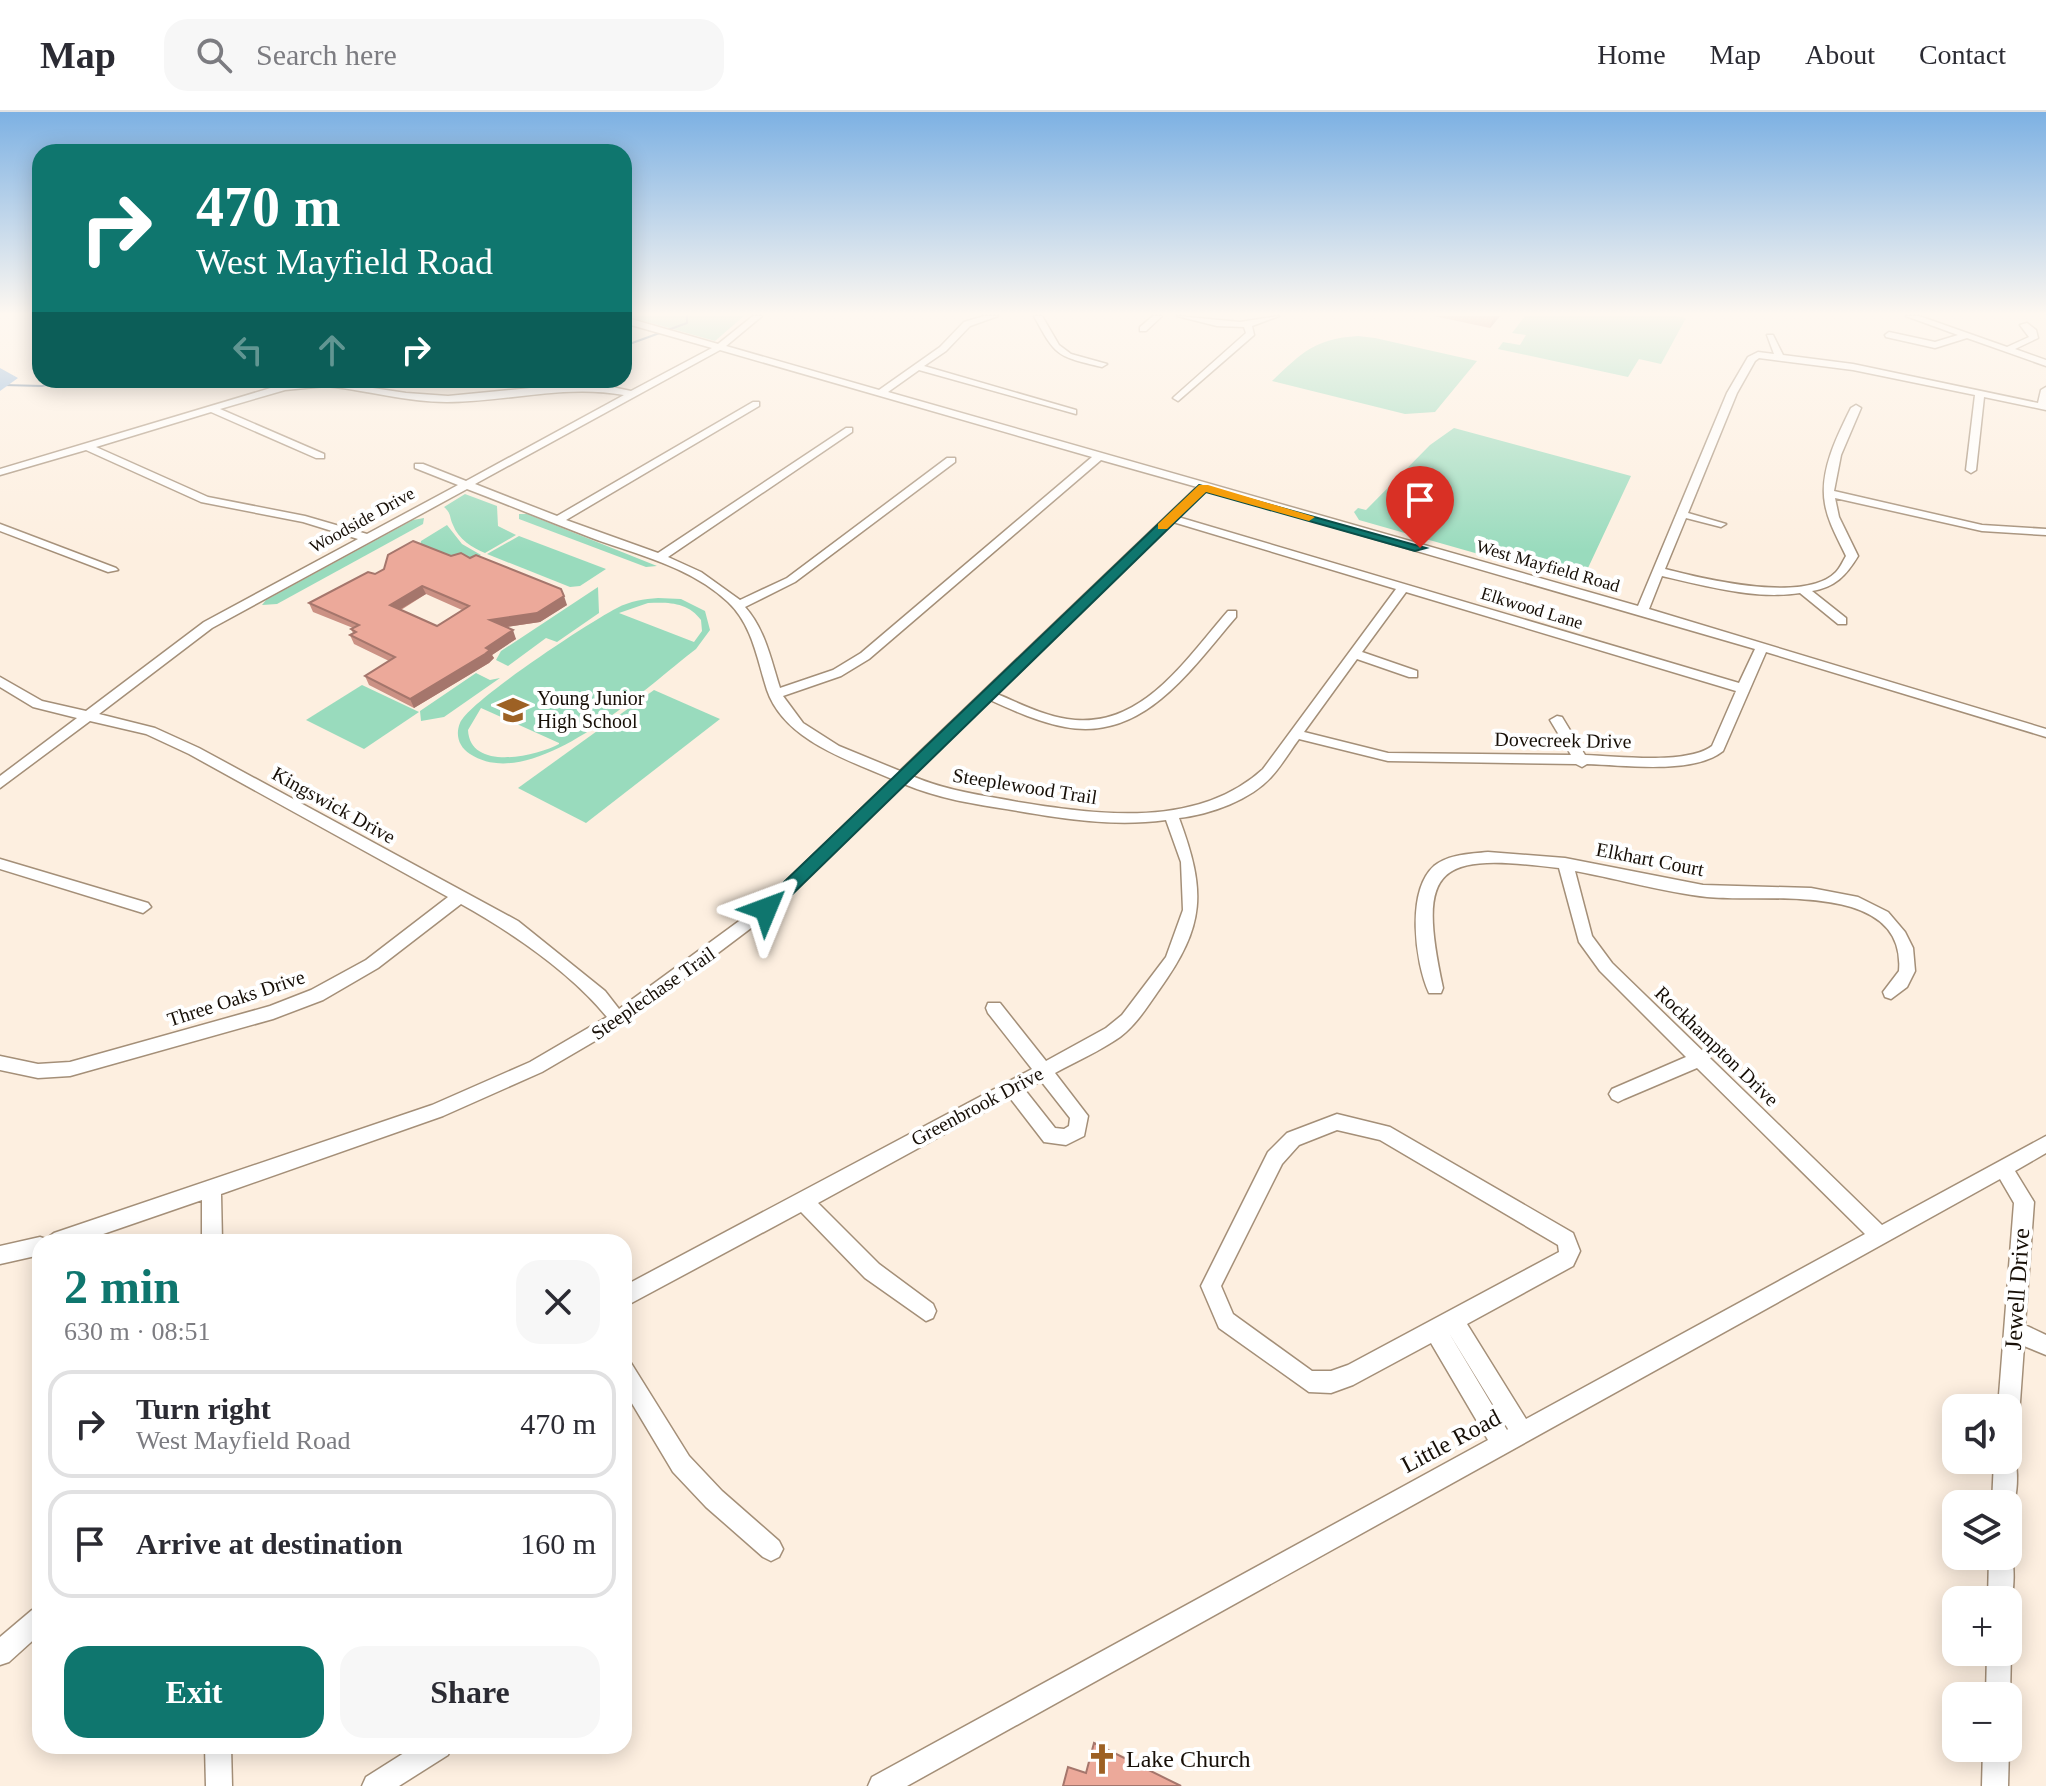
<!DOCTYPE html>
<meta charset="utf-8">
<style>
:root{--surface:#fff;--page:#f7f7f7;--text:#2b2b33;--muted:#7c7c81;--line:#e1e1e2;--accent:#0f766e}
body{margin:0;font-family:Georgia,serif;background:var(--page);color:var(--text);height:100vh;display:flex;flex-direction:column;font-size:30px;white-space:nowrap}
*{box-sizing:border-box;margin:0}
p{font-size:26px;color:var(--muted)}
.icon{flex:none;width:44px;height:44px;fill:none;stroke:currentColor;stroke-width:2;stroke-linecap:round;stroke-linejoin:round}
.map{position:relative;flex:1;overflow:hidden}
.details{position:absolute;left:32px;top:1122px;width:600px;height:520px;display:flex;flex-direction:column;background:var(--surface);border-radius:24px;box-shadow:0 4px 20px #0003}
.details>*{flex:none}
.guide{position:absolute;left:32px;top:32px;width:600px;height:244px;border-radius:24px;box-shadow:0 4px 20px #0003;background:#0f766e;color:#fff;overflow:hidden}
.tools{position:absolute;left:1942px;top:1282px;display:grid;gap:16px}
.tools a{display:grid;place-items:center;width:80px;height:80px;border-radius:16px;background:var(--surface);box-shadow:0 4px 20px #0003;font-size:40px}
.pin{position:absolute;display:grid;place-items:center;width:68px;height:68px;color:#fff;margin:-82px -34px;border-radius:50% 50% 50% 0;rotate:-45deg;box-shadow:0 0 8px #0007}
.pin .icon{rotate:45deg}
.me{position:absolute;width:88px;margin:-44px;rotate:46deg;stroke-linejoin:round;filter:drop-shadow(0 0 6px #0008)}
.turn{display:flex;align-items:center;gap:28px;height:168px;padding:0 32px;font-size:36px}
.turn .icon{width:104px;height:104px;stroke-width:2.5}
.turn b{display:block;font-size:56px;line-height:68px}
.lanes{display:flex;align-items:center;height:76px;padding:0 32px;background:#0003;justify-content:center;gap:40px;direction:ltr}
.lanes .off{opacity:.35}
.round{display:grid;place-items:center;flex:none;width:84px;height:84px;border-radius:24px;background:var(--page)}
.overview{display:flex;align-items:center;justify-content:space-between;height:136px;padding:0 32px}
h1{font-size:48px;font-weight:600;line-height:60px;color:var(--accent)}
.cta{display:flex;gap:16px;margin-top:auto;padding:16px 32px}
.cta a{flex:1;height:92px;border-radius:24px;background:var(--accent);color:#fff;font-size:32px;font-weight:600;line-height:92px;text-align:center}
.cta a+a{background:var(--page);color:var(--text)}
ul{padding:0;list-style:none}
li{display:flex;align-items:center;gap:24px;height:108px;margin:0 16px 12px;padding:0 16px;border:4px solid var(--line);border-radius:24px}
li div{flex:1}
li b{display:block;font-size:30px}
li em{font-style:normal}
header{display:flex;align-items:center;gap:48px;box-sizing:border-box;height:112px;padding:0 40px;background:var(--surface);border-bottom:2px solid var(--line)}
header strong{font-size:38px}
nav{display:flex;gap:44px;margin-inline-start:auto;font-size:28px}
.search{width:560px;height:72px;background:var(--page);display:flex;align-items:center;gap:20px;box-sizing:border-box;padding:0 28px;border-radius:24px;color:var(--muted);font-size:30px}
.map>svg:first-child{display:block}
</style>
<header>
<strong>Map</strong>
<div class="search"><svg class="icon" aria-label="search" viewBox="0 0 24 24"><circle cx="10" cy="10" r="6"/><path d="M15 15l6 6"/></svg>Search here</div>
<nav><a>Home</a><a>Map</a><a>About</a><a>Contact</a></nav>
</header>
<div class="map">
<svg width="2046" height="1674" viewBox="0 0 2046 1674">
<rect width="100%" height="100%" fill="#fdefe0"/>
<g fill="#99dbbd" fill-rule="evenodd">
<polygon points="627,204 744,204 715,229"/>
<polygon points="1525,204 1676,204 1686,206 1661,252 1639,247 1628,265 1498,237 1503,230 1520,233 1526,223 1512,221"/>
<path d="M 1358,224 L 1375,226 L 1477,249 L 1435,300 L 1405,302 L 1272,269 C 1303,240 1314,227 1358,224 Z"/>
<polygon points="1454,316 1631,364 1581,471 1359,408 1354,400 1358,396 1366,398 1430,333"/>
<path d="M 465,382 L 497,394 L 498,414 L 516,423 L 485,441 C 473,436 458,427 453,413 C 449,405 452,402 444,395 Z"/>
<polygon points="519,402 527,402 657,454 646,455 519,407"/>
<polygon points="424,406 423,412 277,492 262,493 266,488 413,408"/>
<polygon points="447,413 462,432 481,443 465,453 420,436 421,429"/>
<polygon points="519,424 606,457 580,474 570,475 487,442"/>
<polygon points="598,475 599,501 557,530 546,526 508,554 496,548 501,539"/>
<path d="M 658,486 L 681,487 L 705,499 L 710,518 L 696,537 C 647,574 534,684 470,642 C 459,635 455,623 460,611 C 469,589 591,509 617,496 C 630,489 644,487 658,486 ZM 648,491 C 668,490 688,490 701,508 L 702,519 L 694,530 L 619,501 ZM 481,596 L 559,631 L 559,632 C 537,644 470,660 468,618 Z"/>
<polygon points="476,561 490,568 500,566 444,605 421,609 420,599"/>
<polygon points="362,573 419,600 364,637 306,608"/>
<polygon points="654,578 720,607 586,711 518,676"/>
</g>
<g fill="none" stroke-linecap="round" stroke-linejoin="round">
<g stroke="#5f7e9b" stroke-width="2">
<polyline points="624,234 687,211 687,204"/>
<polyline points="3,273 42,274 68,268"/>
</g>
<polygon fill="#7eaddb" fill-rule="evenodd" points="0,256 18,266 0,279"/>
<defs>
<g id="minor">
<path d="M 753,204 L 762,204 L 726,234 L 879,278 L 940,235 L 964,210 L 984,204 L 998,204 L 970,214 L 946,239 L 924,254 L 1076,298 L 1076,302 L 919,258 L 888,280 L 1638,494 L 1727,281 L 1748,245 L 1758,240 L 1774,242 L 1767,223 L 1773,223 L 1783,243 L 1853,252 L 2038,291 L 2041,278 L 2046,275 L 2046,298 L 1984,285 L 1976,358 L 1971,361 L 1966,358 L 1975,283 L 1853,258 L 1759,246 L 1755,249 L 1737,281 L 1688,401 L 1726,412 L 1721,415 L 1686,406 L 1665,457 C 1704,467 1805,492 1836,460 C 1840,456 1843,449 1846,444 C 1838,427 1828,410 1825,392 C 1819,360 1837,324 1851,296 L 1856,293 L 1861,296 L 1841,343 L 1834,379 L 1982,413 L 2046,417 L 2046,423 L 1982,419 L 1835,386 L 1839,405 L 1858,444 C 1846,464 1835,475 1812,479 L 1846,506 L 1846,512 L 1838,512 L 1800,481 C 1755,488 1706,474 1662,464 L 1649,497 L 2046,617 L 2046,625 L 1766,540 L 1723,639 C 1693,663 1625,653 1587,652 L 1582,655 L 1576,652 L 1388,649 L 1299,627 C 1290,639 1282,653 1272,664 C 1251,688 1211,702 1179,706 C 1206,779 1206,813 1159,878 C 1147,895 1137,912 1120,925 C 1100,939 1077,949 1055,961 L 1088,1004 L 1084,1024 L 1066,1033 L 1044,1030 L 1010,986 L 818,1091 L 879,1152 L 933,1192 L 936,1199 L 933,1206 L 926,1209 L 865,1166 L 801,1100 L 624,1195 L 624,1174 L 1032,957 L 988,901 L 986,896 L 988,891 L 1000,891 L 1046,949 L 1106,916 L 1122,903 L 1166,845 L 1183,798 L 1181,750 L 1166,708 C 1114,715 1063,707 1012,698 C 974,692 940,687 904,672 L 771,801 L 624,912 L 542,960 L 443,1004 L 221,1082 L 222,1130 L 202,1130 L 202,1088 L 80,1130 L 40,1130 L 40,1143 L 0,1152 L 0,1134 L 40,1125 L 46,1127 L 54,1121 L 432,993 L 530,950 L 607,905 C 570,860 511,820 461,792 L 378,856 L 323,888 L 273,907 L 70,964 L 38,966 L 0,958 L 0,944 L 38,952 L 70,950 L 270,894 L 311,878 L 366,848 L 448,785 L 189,642 L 146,622 L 90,609 L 0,676 L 0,664 L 77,606 L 33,595 L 0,575 L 0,565 L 42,589 L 86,599 L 204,510 L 358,427 L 303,410 L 201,390 L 86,338 L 0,363 L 0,357 L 284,272 L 326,269 L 406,281 L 448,284 L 561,273 L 607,274 L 631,279 L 712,236 L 624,211 L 624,205 L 718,232 ZM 720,238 L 1092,345 L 861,541 L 833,558 L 780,576 C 771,548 765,517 745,495 L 795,470 L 955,350 L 955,346 L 947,346 L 787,466 L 740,488 L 701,460 L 668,445 L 852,320 L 852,316 L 846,316 L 658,441 L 566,408 L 759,294 L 759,290 L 753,290 L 557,404 L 475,372 ZM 326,274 C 366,278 406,290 447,290 C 507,290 564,272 624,283 L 466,369 L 423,352 L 415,352 L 415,356 L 458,373 L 367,422 L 305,404 L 208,385 L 96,335 L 211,300 L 316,346 L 324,346 L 324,342 L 220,297 L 285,278 ZM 1101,348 L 1197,375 L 900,659 L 839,634 L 803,611 L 783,584 L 841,564 L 869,547 ZM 467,377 C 509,393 550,410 592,426 C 638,443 691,455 728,490 C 753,514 757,547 767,578 C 784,628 848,648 892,667 L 761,793 L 619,897 L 605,879 L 518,809 L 199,636 L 155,616 L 99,602 L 212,516 ZM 1206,378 L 1755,537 L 1739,571 L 1178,405 ZM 1173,410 L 1396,477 L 1263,657 C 1197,717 1099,703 1018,690 C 981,683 947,679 912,664 L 990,588 C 1014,599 1039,610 1065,615 C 1144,630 1191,557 1236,505 L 1236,499 L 1228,499 C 1185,548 1141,619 1067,607 C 1042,603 1019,591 997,582 ZM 1406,480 L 1736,579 L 1712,634 C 1687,653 1617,644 1585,643 L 1562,605 L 1557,604 L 1550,608 L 1571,643 L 1388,641 L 1304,620 L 1357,547 L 1409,565 L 1417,565 L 1417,559 L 1362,540 ZM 1041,969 L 1070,1006 L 1069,1014 L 1064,1017 L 1055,1016 L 1025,978 Z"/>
<path d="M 1034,204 L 1042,204 L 1059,233 L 1071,242 L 1107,252 L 1102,255 C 1057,244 1056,245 1034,204 Z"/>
<polygon points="1153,204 1162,204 1146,219 1140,219 1140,215"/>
<polygon points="1177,204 1240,210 1279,204 1252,214 1254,223 1178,289 1173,286 1175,284 1246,221 1244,215 1217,214"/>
<polygon points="1906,204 1919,204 2007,235 2029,225 2020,213 2027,211 2036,218 2038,226 2015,237 2046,248 2046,254 1967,226 1935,236 1886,225 1885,223 1889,220 1935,230 1958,223"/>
<polygon points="0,412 116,456 118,458 108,460 0,419"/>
<path d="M 1488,740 L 1565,746 L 1703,773 L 1811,776 L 1858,785 L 1888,800 L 1905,820 L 1913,836 L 1915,859 L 1907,875 L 1891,887 L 1885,885 L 1883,880 L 1899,859 C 1907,767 1762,791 1707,785 C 1663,780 1619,767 1575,759 L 1592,824 L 1612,851 L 1882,1113 L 2046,1024 L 2046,1041 L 2015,1059 L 2034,1090 L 2025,1213 L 2046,1223 L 2046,1243 L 2024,1234 L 2019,1304 L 2016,1312 L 2008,1315 L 2008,1296 L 1998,1296 L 2014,1091 L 2000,1067 L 907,1674 L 868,1674 L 872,1665 L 1488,1328 L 1431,1231 L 1353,1273 L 1331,1281 L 1309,1280 L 1219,1216 L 1201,1174 L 1268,1040 L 1287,1021 L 1337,1002 L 1390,1015 L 1573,1121 L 1580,1139 L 1573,1154 L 1467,1212 L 1526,1307 L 1865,1122 L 1697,956 L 1624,987 L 1618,990 L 1612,987 L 1609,982 L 1612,977 L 1686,945 L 1600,859 L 1579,830 L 1559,756 C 1438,741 1416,752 1443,876 L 1441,881 L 1429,881 C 1415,850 1406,779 1434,754 C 1449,742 1470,742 1488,740 ZM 1337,1018 L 1380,1028 L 1558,1133 L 1559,1140 L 1348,1253 L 1331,1259 L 1312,1259 L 1233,1202 L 1221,1174 L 1282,1052 L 1299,1033 ZM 1449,1221 L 1508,1317 L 1507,1318 Z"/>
<polygon points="0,747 148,791 151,795 143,801 0,757"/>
<polygon points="624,1247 631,1251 689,1344 722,1379 779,1429 783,1437 779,1445 771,1449 763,1445 706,1395 673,1360 624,1278"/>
<path d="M 2008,1338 L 2013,1340 C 2019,1355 2019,1390 2008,1401 L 2008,1392 L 1992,1392 L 1994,1348 L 2008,1348 Z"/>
<path d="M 2008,1435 C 2016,1449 2015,1481 2008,1497 L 2008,1488 L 1988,1488 L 1989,1444 L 2008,1444 Z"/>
<polygon points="40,1494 40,1522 9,1550 0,1553 0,1525 32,1498"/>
<polygon points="2008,1532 2011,1540 2010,1584 2008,1590 2008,1584 1986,1584 1987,1540 2008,1540"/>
<polygon points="205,1634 231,1634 232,1674 206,1674"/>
<polygon points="415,1634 452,1634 448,1643 399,1674 362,1674 366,1665"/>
<polygon points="2008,1634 2009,1636 2008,1674 1982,1674 1983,1636"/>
</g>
</defs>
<use href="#minor" stroke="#a48f78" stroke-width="3"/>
<use href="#minor" fill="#fff" fill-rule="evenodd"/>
</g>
<g fill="#cb9184" fill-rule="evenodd">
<polygon points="1434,204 1500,204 1490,216"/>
<path d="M 451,444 L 470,446 L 567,493 L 540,510 L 506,515 L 516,527 L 492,543 L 494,546 L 489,551 L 414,596 L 369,573 L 365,564 L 389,549 L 354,532 L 350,523 L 353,521 L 351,517 L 353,516 L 313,500 L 309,491 L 375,462 ZM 426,482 L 462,498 L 437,514 L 401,498 Z"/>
</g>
<g fill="#a5766c">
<polygon points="1494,204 1500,204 1490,216"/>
<polygon points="422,474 426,482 394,501 390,493"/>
<polygon points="564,484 567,493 540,510 494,517 490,508"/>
<polygon points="513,518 516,527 492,543 494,546 489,551 414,596 410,587"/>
</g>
<g fill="#eca99a" stroke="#a5766c" stroke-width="2" fill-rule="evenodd">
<path d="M 413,429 L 451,444 L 461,441 L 470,446 L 476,443 L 561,477 L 564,484 L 537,501 L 490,508 L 513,518 L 486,536 L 490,538 L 485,542 L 410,587 L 365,564 L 395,545 L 350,523 L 356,520 L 351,517 L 359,513 L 309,491 L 368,460 L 375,462 L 384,457 L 388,443 ZM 422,474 L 469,494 L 437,514 L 390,493 Z"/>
<polygon points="1094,1631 1181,1674 1063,1674 1068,1655 1086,1661"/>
</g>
<linearGradient id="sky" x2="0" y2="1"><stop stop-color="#7db1e3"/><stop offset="0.46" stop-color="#fef8f1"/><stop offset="1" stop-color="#fef8f1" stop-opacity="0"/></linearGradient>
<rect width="2046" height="439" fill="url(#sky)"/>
<polygon fill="#0f766e" stroke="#0a4d48" stroke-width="2" points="1199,373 1426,436 1415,439 1206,380 772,802 760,802 760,793"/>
<polygon fill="#f59e0b" points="1199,373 1208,373 1315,405 1309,409 1206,380 1167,417 1158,417 1158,412"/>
<defs>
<symbol id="school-bare" viewBox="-9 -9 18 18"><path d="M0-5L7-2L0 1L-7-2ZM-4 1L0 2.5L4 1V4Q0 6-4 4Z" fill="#9d6124" stroke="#fff" stroke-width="2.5" paint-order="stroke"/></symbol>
<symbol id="church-bare" viewBox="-9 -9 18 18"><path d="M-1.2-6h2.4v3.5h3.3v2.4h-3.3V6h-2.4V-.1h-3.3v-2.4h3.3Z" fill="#9d6124" stroke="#fff" stroke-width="2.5" paint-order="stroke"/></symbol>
</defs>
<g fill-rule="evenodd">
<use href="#school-bare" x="491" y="576" width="44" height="44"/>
<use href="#church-bare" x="1080" y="1625" width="44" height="44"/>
</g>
<g text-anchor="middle" stroke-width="8" stroke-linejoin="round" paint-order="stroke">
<g font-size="18" fill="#170f07" stroke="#fff">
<text transform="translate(362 408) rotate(-29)" y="6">Woodside Drive</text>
<text transform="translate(1548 454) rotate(16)" y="6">West Mayfield Road</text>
<text transform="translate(1532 496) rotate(17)" y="6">Elkwood Lane</text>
</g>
<g font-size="20" fill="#170f07" stroke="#fff" text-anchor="start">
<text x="537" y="593">Young Junior<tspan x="537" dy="23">High School</tspan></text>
</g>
<g font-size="20" fill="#170f07" stroke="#fff">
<text transform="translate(1563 628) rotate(1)" y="7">Dovecreek Drive</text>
<text transform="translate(1025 674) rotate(9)" y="7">Steeplewood Trail</text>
<text transform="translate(334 693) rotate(29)" y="7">Kingswick Drive</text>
<text transform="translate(1650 747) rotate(11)" y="7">Elkhart Court</text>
<text transform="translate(653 881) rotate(-35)" y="7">Steeplechase Trail</text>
<text transform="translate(236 886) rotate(-18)" y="7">Three Oaks Drive</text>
<text transform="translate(1717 934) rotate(44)" y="7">Rockhampton Drive</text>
<text transform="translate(977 994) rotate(-28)" y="7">Greenbrook Drive</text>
</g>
<g font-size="24" fill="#170f07" stroke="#fff">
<text transform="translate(2017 1177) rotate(-86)" y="8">Jewell Drive</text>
<text transform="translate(1451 1329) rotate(-28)" y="8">Little Road</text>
</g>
<g font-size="24" fill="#170f07" stroke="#fff" text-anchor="start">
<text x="1126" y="1655">Lake Church</text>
</g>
</g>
</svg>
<div class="tools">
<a><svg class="icon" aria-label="sound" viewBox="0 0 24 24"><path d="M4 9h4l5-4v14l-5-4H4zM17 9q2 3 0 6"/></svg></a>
<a><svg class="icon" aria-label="layers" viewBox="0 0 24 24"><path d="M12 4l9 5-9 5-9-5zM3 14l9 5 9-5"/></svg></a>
<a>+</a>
<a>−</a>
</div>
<div class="pin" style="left:1420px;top:436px;background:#d93025"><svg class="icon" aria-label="arrive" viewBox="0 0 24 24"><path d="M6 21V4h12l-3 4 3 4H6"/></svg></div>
<svg class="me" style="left:766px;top:797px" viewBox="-20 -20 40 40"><path d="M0-17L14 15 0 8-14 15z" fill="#0f766e" stroke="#fff" stroke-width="4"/></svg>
<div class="guide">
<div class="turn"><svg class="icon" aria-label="right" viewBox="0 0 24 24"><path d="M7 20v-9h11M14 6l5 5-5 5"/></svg><div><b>470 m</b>West Mayfield Road</div></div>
<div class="lanes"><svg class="icon off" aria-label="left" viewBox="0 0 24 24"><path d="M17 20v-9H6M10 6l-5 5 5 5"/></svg><svg class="icon off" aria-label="ahead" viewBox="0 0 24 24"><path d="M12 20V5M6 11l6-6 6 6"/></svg><svg class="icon" aria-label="right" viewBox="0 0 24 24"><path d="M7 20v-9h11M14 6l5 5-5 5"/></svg></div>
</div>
<section class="details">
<div class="overview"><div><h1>2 min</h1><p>630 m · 08:51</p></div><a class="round"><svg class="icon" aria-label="close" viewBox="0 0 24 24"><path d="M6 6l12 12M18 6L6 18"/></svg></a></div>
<ul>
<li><svg class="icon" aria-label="right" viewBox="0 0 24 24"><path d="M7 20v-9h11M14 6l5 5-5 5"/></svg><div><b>Turn right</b><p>West Mayfield Road</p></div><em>470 m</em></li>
<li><svg class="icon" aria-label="arrive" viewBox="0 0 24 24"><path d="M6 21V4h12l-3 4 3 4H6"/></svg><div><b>Arrive at destination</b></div><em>160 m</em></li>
</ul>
<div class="cta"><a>Exit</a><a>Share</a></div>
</section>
</div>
